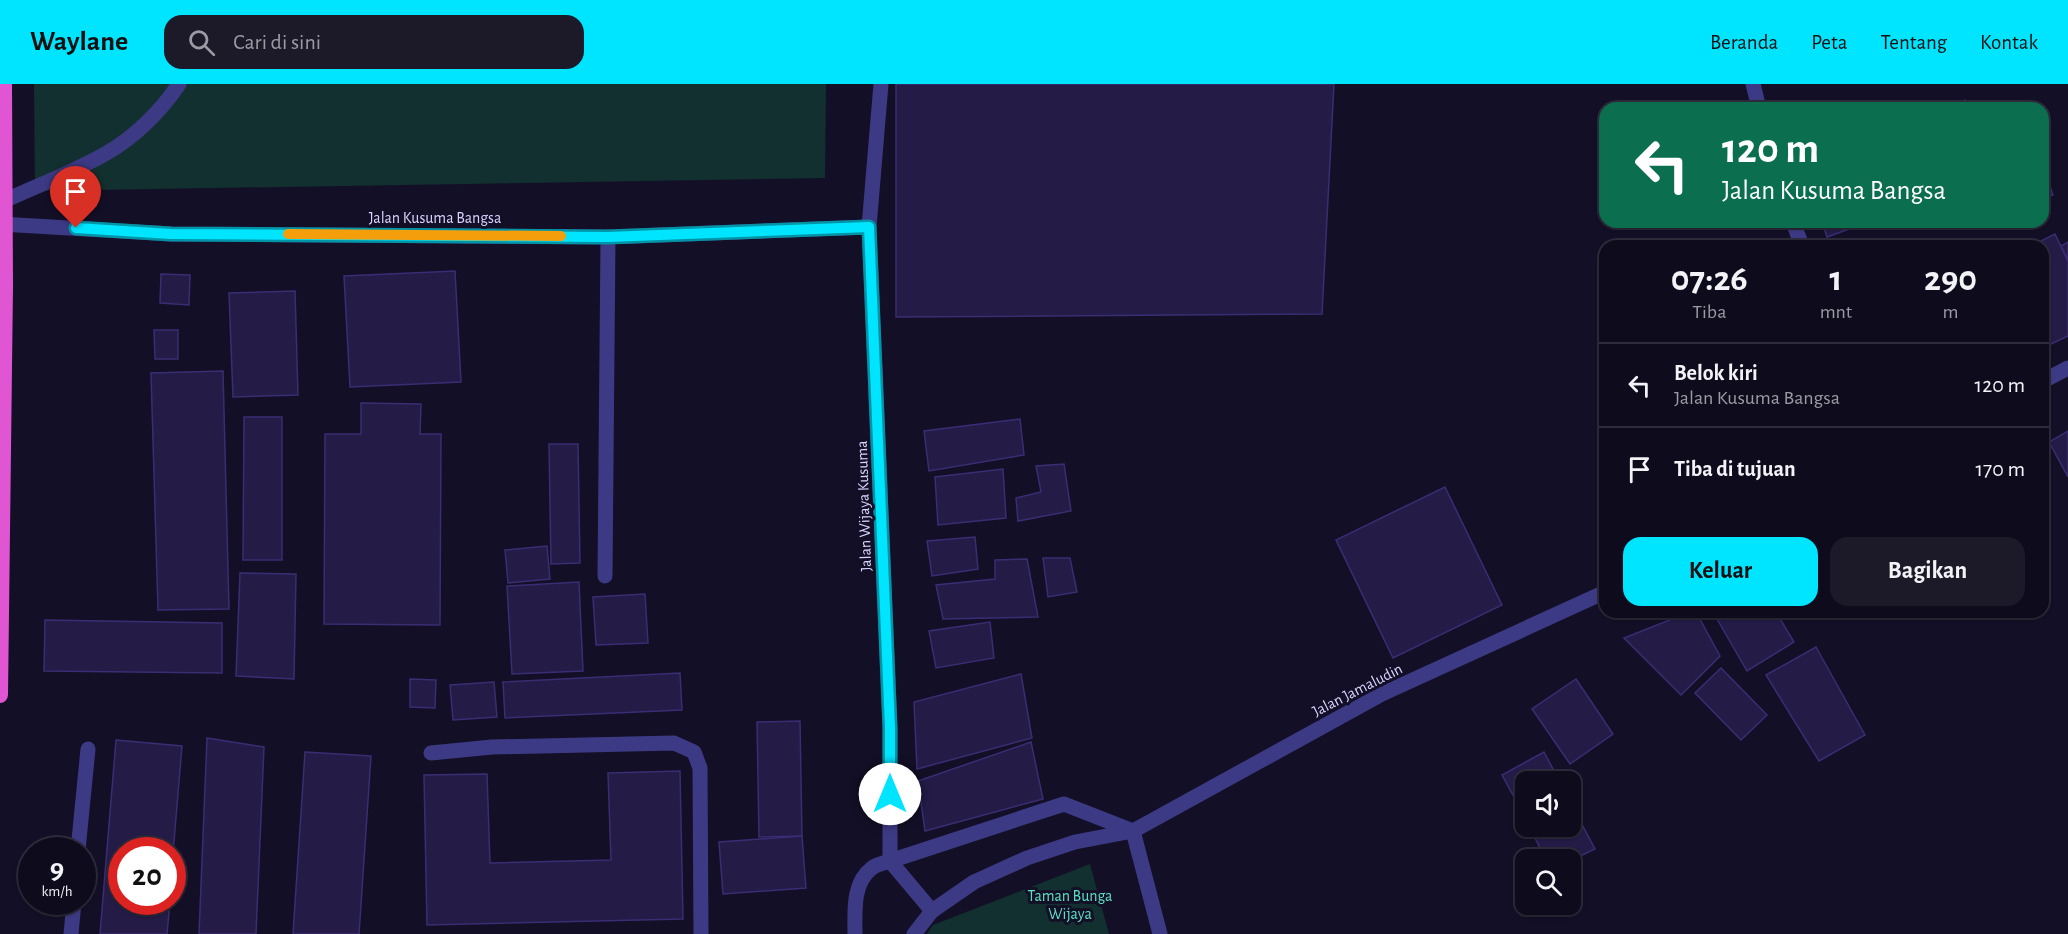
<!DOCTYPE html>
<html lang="id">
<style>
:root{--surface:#0e0b1c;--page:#1c1929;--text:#f1f3f6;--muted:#9b9ba3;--line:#2e2b3b;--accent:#00e5ff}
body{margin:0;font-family:"Alegreya Sans",sans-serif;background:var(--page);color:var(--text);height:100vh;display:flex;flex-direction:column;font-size:22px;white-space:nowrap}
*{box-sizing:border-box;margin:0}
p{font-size:20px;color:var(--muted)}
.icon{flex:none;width:33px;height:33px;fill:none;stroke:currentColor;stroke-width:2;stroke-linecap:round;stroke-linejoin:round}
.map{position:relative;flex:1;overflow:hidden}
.panel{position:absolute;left:1599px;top:156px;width:450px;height:378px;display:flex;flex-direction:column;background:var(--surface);border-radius:18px;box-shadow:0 2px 4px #0004,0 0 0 2px var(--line)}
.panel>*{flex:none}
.top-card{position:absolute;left:1599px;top:18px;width:450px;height:126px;border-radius:18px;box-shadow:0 2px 4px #0004,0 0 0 2px var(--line);background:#0b6e4f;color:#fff;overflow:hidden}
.controls{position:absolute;left:1515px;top:687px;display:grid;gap:12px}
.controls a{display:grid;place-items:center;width:66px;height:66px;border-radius:12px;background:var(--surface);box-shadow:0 2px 4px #0004,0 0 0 2px var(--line);font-size:30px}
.speed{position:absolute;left:18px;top:753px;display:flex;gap:12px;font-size:30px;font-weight:700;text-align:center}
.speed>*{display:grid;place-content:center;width:78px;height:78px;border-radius:50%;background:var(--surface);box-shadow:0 2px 4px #0004,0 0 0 2px var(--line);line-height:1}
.speed small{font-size:15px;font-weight:400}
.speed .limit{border:9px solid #d22;background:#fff;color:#111}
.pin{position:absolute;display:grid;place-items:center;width:51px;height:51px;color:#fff;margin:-62px -26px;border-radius:50% 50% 50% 0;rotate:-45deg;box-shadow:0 0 6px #0007}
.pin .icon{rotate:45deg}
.me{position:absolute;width:66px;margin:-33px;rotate:0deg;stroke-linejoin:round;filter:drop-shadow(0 0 4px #0008)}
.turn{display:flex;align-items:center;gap:21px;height:126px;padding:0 24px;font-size:27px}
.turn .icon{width:78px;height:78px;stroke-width:2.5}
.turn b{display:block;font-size:42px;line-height:51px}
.eta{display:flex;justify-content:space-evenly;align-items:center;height:102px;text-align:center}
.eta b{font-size:36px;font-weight:700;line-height:42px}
.primary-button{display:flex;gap:12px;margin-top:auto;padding:12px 24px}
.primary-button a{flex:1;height:69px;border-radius:18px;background:var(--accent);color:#111;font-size:24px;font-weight:700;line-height:69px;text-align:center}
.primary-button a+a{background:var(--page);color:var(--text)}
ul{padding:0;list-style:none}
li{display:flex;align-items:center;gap:18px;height:84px;padding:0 24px;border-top:2px solid var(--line)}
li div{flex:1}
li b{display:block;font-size:22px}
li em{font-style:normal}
header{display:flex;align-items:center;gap:36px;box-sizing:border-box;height:84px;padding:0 30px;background:var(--accent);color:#111}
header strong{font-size:28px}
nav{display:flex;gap:33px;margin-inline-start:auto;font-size:21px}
.search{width:420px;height:54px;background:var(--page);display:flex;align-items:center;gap:15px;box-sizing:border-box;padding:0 21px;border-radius:18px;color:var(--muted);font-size:22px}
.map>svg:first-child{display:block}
</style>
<header>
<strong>Waylane</strong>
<div class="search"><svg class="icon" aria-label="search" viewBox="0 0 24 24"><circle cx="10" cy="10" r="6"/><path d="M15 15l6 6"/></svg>Cari di sini</div>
<nav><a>Beranda</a><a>Peta</a><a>Tentang</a><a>Kontak</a></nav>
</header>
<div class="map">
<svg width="2068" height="850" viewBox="0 0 2068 850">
<rect width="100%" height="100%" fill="#130f26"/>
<g fill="#12302f">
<polygon points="34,0 826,0 825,94 35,107"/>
<polygon points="1090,780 1109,850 927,850 933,841"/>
</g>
<g fill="#241b47" stroke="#3b2d73" stroke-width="1.5">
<polygon points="896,0 1334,0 1322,230 896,233"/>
<polygon points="1965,16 1968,24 1944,24"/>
<polygon points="2043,81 2053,111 2043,114"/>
<polygon points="1822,138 1869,138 1827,153"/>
<polygon points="2055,150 2068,177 2068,252 2049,261 2043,250 2043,162 2031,162"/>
<polygon points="2068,158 2068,176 2061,162"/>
<polygon points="455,187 461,298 350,303 344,192"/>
<polygon points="161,190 190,191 189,221 160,219"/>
<polygon points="295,207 298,311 233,313 229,209"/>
<polygon points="154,246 178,246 178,275 155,275"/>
<polygon points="223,287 229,525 158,526 151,289"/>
<polygon points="361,319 421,320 420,350 441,350 440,541 324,540 325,350 361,350"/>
<polygon points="244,333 282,333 282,476 243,476"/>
<polygon points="1020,335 1024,371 929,387 924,347"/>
<polygon points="2068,347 2068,393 2049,358"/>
<polygon points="549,360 578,360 580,479 551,480"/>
<polygon points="1064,380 1071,427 1018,437 1016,414 1041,408 1036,382"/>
<polygon points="1003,385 1006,434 938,441 935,393"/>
<polygon points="1445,403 1502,521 1393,574 1336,456"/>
<polygon points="975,453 978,485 932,492 927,457"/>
<polygon points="547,462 550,495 508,499 505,466"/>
<polygon points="1043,474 1070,474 1077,508 1048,513"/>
<polygon points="1027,475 1038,533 943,535 936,501 995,495 995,476"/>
<polygon points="240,489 296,490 294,595 236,592"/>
<polygon points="579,498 583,587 512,590 507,502"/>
<polygon points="645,510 648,559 596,561 593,513"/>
<polygon points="1690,528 1696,528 1720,572 1681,611 1624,554"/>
<polygon points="1713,528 1776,528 1794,558 1747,587"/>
<polygon points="45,536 222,539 222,589 44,587"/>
<polygon points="990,538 994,574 936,584 929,547"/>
<polygon points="1816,563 1865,651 1819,677 1766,591"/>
<polygon points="1721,584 1767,631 1741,656 1695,609"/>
<polygon points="680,589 682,626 505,634 503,598"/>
<polygon points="1021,590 1032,654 917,685 914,618"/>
<polygon points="410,595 436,596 435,624 410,623"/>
<polygon points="1576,595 1613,650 1570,680 1532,625"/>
<polygon points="494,598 497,633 453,636 450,601"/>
<polygon points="800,637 802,752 759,753 757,638"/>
<polygon points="207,654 264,663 256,850 199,850"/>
<polygon points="116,656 182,662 172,781 172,766 122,766 122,818 170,818 167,850 100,850"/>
<polygon points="1031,658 1043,715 925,747 918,697"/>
<polygon points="305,668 371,672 359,850 293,850"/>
<polygon points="1544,668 1560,698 1526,698 1526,735 1502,691"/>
<polygon points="680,687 683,835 427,841 424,691 487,690 490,779 611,776 608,689"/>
<polygon points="1570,718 1595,765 1570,777 1570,776 1546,776 1529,742 1570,742"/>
<polygon points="802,752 806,804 723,810 719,758"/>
</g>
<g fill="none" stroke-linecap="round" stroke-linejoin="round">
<g stroke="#3d3a85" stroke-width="15">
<polyline points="881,0 869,143 890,644 890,777 932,827"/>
<path d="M 4,117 C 37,102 73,88 105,70 C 134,54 161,27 179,0"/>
<polyline points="0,140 171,150 608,153 869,143"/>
<polyline points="605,492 608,153"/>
<polyline points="431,669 492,663 674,659 694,668 700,684 701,850"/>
</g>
<g stroke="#3d3a85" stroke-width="15">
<polyline points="1753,0 1759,24"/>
<polyline points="1793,138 1802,162"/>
<polyline points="1133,747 1160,850"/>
<polyline points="78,766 88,665"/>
<polyline points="71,850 74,818"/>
</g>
<g stroke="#3d3a85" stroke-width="15">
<polyline points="2043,297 2068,284"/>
<path d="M 855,850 C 855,828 852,799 872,784 C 877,780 885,779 890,777 L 1064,720 L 1133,747"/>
<polyline points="914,850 932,827 974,798 1027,774 1075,758 1133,747 1382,610 1605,508"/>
</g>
<polyline stroke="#e055d1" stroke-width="16" points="0,611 5,202 4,0"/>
</g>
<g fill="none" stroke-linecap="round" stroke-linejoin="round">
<defs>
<polyline id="route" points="76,144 171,150 608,153 869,143 890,644 890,710"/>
</defs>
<use href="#route" stroke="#0095a6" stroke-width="15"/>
<use href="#route" stroke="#00e5ff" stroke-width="10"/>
<polyline stroke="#f59e0b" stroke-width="10" points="288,150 561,152"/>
</g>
<g text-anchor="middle" stroke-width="6" stroke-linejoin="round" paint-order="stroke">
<g font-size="16" fill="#d9d4ff" stroke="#130f26">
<text x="435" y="139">Jalan Kusuma Bangsa</text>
<text transform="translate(863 422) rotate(-92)" y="6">Jalan Wijaya Kusuma</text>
<text transform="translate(1357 605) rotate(-27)" y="6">Jalan Jamaludin</text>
</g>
<g font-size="16" fill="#5fe0c0" stroke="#130f26">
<text x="1070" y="817">Taman Bunga<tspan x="1070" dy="18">Wijaya</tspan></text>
</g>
</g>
</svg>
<div class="controls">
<a><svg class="icon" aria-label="sound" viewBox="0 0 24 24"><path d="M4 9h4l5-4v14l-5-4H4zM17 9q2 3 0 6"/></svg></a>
<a><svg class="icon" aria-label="search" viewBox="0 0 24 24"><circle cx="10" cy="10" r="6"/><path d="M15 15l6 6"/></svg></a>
</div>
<div class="speed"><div>9<small>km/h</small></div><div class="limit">20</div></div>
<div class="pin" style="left:76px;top:144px;background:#d93025"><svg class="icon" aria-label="arrive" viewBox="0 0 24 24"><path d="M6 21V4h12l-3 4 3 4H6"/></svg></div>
<svg class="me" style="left:890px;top:710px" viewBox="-20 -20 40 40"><circle r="19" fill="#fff"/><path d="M0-13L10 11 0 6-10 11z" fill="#00e5ff"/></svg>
<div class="top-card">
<div class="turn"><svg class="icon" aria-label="left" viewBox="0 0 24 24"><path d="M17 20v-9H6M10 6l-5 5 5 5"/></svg><div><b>120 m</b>Jalan Kusuma Bangsa</div></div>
</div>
<section class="panel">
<div class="eta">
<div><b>07:26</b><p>Tiba</p></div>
<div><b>1</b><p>mnt</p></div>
<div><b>290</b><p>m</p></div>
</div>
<ul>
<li><svg class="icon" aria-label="left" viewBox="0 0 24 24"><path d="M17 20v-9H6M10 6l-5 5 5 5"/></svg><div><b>Belok kiri</b><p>Jalan Kusuma Bangsa</p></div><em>120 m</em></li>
<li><svg class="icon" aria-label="arrive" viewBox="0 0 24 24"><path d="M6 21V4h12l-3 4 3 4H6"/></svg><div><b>Tiba di tujuan</b></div><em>170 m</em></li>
</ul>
<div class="primary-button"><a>Keluar</a><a>Bagikan</a></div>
</section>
</div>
